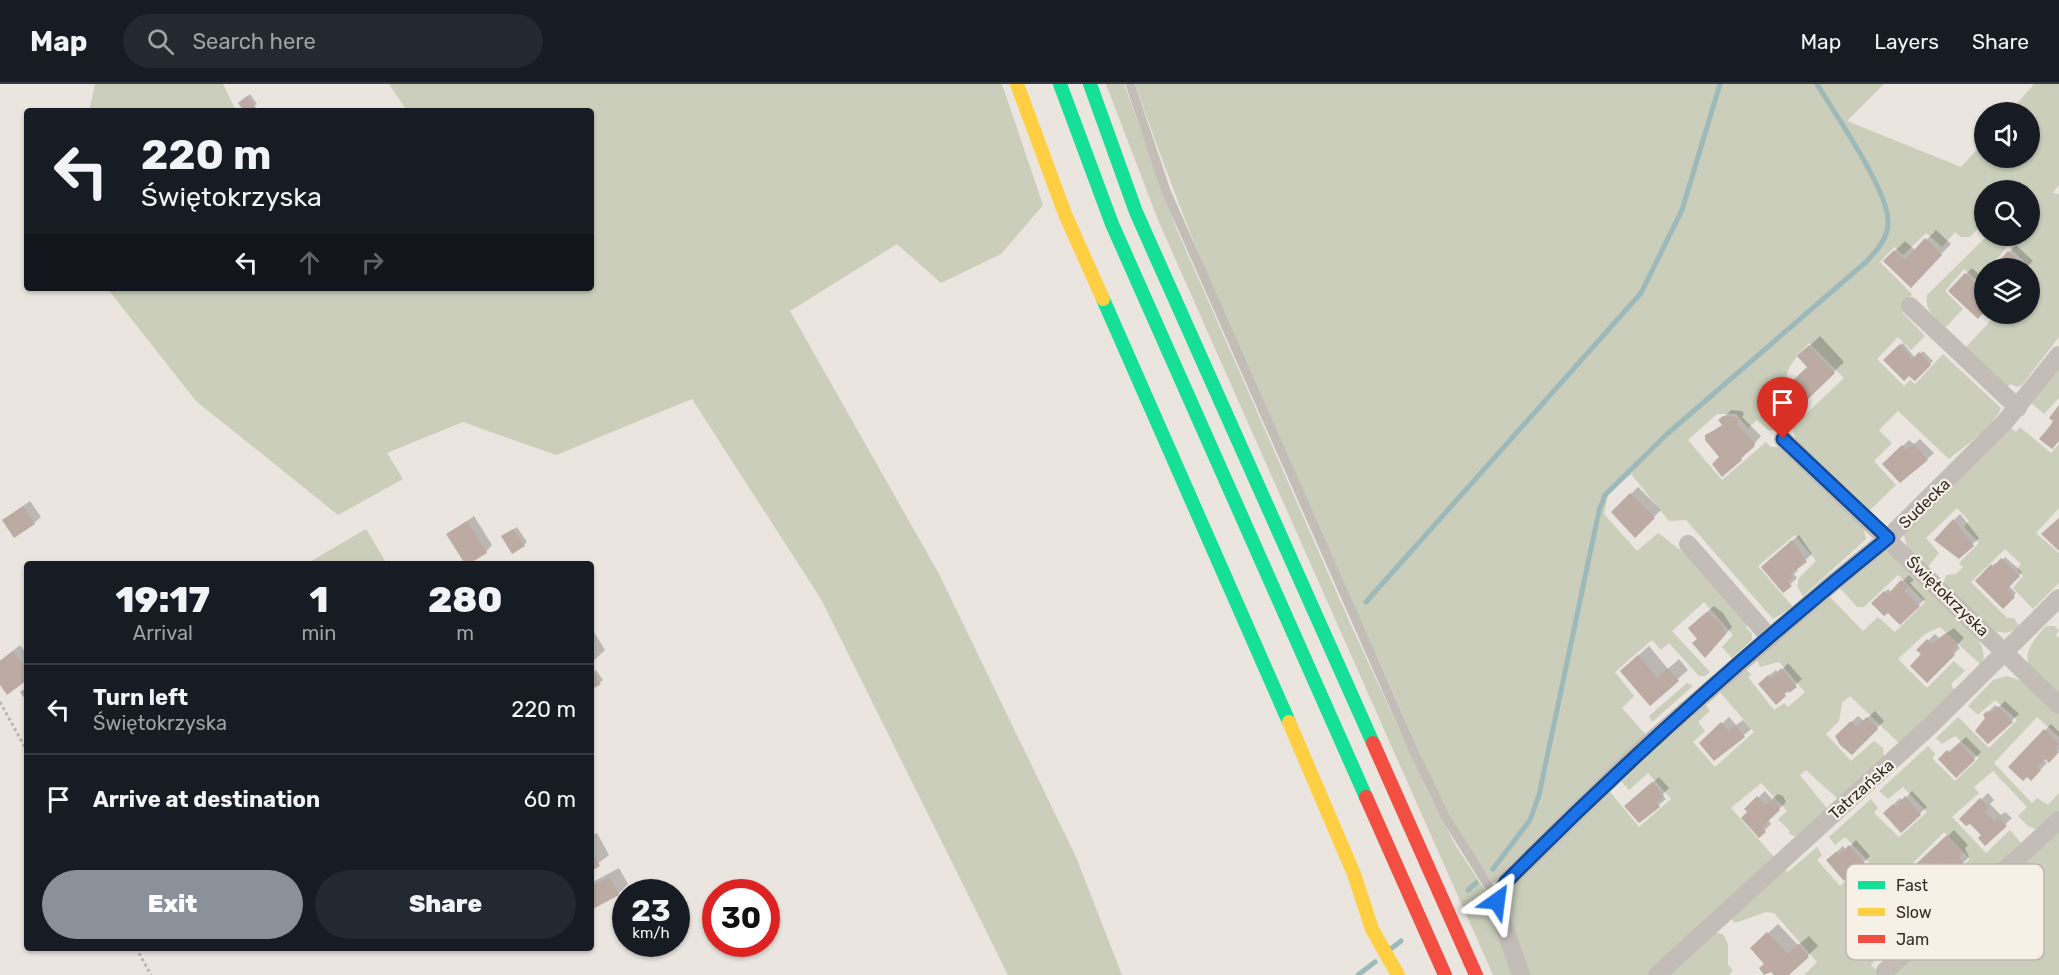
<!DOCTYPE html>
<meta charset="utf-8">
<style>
:root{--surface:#171b24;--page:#242831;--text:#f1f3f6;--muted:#9ea1a6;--line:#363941;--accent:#8c9099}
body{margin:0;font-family:Rubik,sans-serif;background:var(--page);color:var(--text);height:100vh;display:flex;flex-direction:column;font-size:22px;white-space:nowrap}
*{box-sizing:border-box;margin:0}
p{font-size:20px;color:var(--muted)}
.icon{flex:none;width:33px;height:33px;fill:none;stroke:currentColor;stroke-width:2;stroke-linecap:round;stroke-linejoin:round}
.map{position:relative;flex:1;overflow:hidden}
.details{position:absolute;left:24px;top:477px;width:570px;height:390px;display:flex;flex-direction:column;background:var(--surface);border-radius:6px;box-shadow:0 2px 4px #0004}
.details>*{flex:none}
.banner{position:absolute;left:24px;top:24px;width:570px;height:183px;border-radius:6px;box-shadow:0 2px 4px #0004;background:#171b24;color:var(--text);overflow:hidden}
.tools{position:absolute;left:1974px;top:18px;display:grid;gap:12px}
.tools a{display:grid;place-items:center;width:66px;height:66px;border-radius:50%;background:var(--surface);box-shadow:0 2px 4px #0004;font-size:30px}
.speed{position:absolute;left:612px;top:795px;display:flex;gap:12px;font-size:30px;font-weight:700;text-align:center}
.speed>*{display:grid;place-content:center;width:78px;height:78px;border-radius:50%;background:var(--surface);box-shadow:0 2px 4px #0004;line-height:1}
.speed small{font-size:15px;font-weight:400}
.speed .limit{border:9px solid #d22;background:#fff;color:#111}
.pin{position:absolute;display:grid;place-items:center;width:51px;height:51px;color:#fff;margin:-62px -26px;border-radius:50% 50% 50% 0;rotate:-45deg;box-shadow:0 0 6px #0007}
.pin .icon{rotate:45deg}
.me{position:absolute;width:66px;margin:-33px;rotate:31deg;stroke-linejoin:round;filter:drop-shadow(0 0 4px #0008)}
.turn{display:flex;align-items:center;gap:21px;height:126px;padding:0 18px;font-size:27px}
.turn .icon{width:78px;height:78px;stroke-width:2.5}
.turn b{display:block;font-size:42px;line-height:51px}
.lanes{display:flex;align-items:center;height:57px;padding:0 18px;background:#0003;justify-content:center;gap:30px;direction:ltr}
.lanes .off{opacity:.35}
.eta{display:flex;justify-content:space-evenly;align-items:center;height:102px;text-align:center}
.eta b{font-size:36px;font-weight:800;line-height:42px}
.action{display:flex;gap:12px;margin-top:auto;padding:12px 18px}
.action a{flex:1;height:69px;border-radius:36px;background:var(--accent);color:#fff;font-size:24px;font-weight:800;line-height:69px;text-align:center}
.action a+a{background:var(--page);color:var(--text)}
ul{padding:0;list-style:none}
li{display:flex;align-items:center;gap:18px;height:90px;padding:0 18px;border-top:2px solid var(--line)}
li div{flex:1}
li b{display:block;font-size:22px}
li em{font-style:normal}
header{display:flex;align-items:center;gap:36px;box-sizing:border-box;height:84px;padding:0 30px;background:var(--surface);border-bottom:2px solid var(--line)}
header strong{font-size:28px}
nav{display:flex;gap:33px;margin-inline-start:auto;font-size:21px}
.search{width:420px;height:54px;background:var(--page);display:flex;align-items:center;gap:15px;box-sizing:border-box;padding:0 21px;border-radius:33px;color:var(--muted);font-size:22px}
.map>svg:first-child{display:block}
</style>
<header>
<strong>Map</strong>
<div class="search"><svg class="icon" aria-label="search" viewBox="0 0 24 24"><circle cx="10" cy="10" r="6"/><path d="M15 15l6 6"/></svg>Search here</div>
<nav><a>Map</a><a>Layers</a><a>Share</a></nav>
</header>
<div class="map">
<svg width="2059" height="891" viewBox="0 0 2059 891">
<rect width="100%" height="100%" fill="#eae5df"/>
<g fill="#caceba">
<polygon points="95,0 223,0 236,27 89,27"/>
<polygon points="389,0 1002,0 1043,121 1001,170 941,199 897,160 790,227 939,490 1076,773 1122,891 1008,891 821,515 692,315 556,371 463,338 387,369 403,395 338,431 196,317 107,204 591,204 591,27 407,27"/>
<polygon points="1106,0 1124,0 1177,146 1350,539 1431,714 1456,762 1488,811 1518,891 1493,891 1158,136"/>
<path d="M 1135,0 L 1884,0 L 1847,37 L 1961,83 L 1984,58 L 1984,74 L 2030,74 L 2030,28 L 2010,28 L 2034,0 L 2059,0 L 2059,101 L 2053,109 L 2059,110 L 2059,253 L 2022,301 L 2017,303 L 2011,300 L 2006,303 L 1966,263 L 1997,230 L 2030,230 L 2030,194 L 2035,188 L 2008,162 L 1989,184 L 1984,184 L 1984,189 L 1978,197 L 1964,185 L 1945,207 L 1963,225 L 1946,243 C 1936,234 1924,227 1927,211 L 1987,152 L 2030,152 L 2030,106 L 1984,106 L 1984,138 L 1970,153 L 1961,153 L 1955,148 L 1942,163 L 1926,149 L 1903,171 L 1894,163 L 1880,178 L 1912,210 L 1902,228 L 1925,252 L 1911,266 L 1898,253 L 1877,275 L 1904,302 L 1910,296 L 1915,300 L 1943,270 L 2001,324 C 1992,345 1966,361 1949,375 L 1898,327 L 1879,346 L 1892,359 L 1874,377 L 1896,401 L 1869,427 L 1796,357 L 1792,343 L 1844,294 L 1809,259 C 1792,276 1783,289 1783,314 L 1766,320 L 1757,328 L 1774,346 L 1769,347 L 1757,336 L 1748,344 L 1736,330 L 1717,330 L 1688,356 L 1722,396 L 1766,358 L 1771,363 L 1779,363 L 1862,439 L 1866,455 L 1803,512 L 1797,502 L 1799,494 L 1816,477 L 1795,451 L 1758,482 L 1793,523 L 1773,535 L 1686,436 L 1669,437 L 1631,390 L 1608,411 L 1604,430 L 1637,467 L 1658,449 L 1697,479 L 1750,538 L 1746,543 L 1752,550 L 1752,556 L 1732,574 L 1722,563 L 1733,551 L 1704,518 L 1672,547 L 1710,588 L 1705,592 L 1699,592 L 1669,559 L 1661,566 L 1652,556 L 1615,588 L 1634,612 L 1622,624 L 1646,651 L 1501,795 L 1493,799 C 1441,732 1413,649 1377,573 C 1289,386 1203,196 1135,0 Z"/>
<polygon points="2059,283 2059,314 2044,330 2030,318"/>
<path d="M 2010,343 L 2016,348 L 2020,343 L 2051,369 L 2059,360 L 2059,424 L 2036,449 L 2059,469 L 2059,499 L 2033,525 L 2013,504 L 2023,492 L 2017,485 L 2021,480 L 2005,465 L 1971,498 L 2007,534 L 2014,534 L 2019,542 C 2011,549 2005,550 1995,547 L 1943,500 L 1946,491 L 1956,490 L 1963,483 L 1959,479 L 1979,459 L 1964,443 L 1969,437 L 1957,424 L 1926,454 L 1939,469 L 1927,484 L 1908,466 L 1904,451 L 1909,443 Z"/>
<polygon points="366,445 387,480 306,480"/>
<path d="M 1887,468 L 1895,471 L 1973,547 C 1981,560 1986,567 1982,582 L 1940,543 L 1925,550 L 1898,575 L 1927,604 L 1954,577 L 1965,587 L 1951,600 L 1955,608 L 1900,660 L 1850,612 L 1842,619 L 1839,637 L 1826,650 L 1851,677 L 1874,657 L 1883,664 L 1884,674 L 1839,716 L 1806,686 L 1800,691 L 1828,726 L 1798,754 L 1788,749 L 1790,747 L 1778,735 L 1787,727 L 1761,699 L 1731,724 L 1775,774 L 1648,891 L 1526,891 L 1503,810 L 1606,703 L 1639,743 L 1671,715 L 1648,689 L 1629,706 L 1619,695 L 1705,620 L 1710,627 L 1698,638 L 1705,647 L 1693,658 L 1715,683 L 1754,648 L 1720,608 L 1746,586 L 1751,590 L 1748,593 L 1774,626 L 1784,619 L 1788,623 L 1805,608 L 1779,578 L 1760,583 L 1757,576 L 1829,512 L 1863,547 L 1878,533 L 1895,548 L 1925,518 L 1898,491 L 1864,523 L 1857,523 L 1839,503 L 1879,469 Z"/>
<path d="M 2046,542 L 2054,542 L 2059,546 L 2056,551 L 2059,554 L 2059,615 C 2030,586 2012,578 2046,542 Z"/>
<polygon points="2007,592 2025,598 2059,630 2059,653 2037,633 1994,679 2032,719 2037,714 2048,721 2059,709 2059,727 2039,746 2028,742 2018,732 2027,723 1993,687 1974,703 1979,709 1952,733 1986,769 2010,746 2021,759 2021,763 1967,810 1951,793 1970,775 1944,748 1912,780 1945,816 1949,813 1955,819 1900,867 1890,865 1880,854 1894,842 1873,819 1845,843 1874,878 1871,881 1881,891 1804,891 1817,878 1774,829 1766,828 1735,839 1729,832 1784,785 1788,788 1817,763 1822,771 1817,776 1840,802 1869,778 1845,753 1835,761 1829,753 1871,715 1878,724 1874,729 1899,753 1927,728 1903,703 1888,715 1879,707 1928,662 1935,670 1932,674 1955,697 1979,674 1955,652 1942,660 1936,654 1958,633 1989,664 2017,636 1995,616 1978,631 1968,622 1993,596"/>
<polygon points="1687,599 1693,602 1652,638 1649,632"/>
<polygon points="2059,742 2059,891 1891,891"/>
<polygon points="1712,848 1723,850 1728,860 1728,881 1733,886 1729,891 1664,891"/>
</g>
<g fill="#0003">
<polygon points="250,10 257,20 246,27 243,16"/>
<polygon points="1936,146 1951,160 1911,201 1885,177 1905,157 1916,167"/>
<polygon points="2016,161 2033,177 2026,184 2003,184 1998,180"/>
<polygon points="1972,184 1984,195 1984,226 1978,233 1966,190"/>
<polygon points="1820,252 1844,278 1803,318 1809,283 1799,272"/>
<polygon points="1903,259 1915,274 1923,267 1933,277 1915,295 1885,276"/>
<polygon points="1731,326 1742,327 1744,330 1742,333 1761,352 1741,375 1721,373 1707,351 1723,340 1720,337"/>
<polygon points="1920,355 1934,369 1927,375 1884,380 1909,356 1914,360"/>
<polygon points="1638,403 1661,426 1635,452 1613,428"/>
<polygon points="30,417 41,433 34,439 4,436"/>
<polygon points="1960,430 1979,454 1959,473 1954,436"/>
<polygon points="474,432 492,461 486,468 448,450"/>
<polygon points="517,443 527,458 524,461 506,450"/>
<polygon points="1799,451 1812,470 1797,484 1798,486 1794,490 1797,494 1783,507 1769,476"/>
<polygon points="2005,473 2022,488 2009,502 2016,509 2003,523 1977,497 1995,479 1997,481"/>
<polygon points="1909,491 1914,496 1910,499 1925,515 1900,539 1888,527 1873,519 1888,505 1891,508"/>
<polygon points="1714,522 1723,529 1732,543 1711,566 1699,555 1696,537"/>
<polygon points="591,543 605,566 591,579"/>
<polygon points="1954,544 1964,554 1957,561 1960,564 1927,597 1923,570 1918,566 1935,550 1939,554"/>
<polygon points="20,561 27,570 27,594 0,598 0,577"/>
<polygon points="1649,562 1668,585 1679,575 1688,586 1650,620 1632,577"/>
<polygon points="1788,579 1802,595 1776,618 1767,593 1776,586 1779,589"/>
<polygon points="596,586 603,596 591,605 591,589"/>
<polygon points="2005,617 2019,630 1988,658 1987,634 1985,631 1995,621 1998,624"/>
<polygon points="1875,627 1884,637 1852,669 1844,645 1858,632 1864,637"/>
<polygon points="1729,633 1736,641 1743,636 1751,645 1715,675 1701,659"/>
<polygon points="2051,640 2059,648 2059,666 2049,676 2045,673 2043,675 2047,679 2031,695 2010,683"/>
<polygon points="1966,653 1981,668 1956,692 1940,675"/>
<polygon points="1659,693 1669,704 1662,711 1666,715 1639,737 1632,716"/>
<polygon points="1765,707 1772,715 1778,710 1783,712 1786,718 1768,736 1771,740 1759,752 1746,725"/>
<polygon points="1912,707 1927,723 1901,747 1885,729 1900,714 1903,717"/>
<polygon points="1988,709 1994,716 1990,720 2001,731 2005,728 2012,734 1985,760 1983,751 1970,738 1961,735"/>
<polygon points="1954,746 1968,761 1965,764 1969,773 1962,780 1939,777 1919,779"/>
<polygon points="597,749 609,771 591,785 591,752"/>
<polygon points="1856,756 1870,772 1864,778 1834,770 1843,762 1846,766"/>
<polygon points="619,784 628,800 618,810 591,825 591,799"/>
<polygon points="1778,840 1798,861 1809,852 1818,862 1787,891 1776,891 1766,880 1762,855"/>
</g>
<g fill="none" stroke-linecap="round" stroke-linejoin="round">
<g stroke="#9db9b9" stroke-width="5">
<polyline points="1366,518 1641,209 1682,126 1720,0"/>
<path d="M 1493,785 L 1530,736 L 1539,711 L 1599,427 L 1605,411 L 1667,350 L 1866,178 C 1876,167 1888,155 1888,139 C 1890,108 1834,29 1817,0"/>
<polyline points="1468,806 1476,799"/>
<polyline points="1392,864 1401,857"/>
<polyline points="1358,891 1375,878"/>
</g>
</g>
<g fill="#bcaba2">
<polygon points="247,12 256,24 252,27 244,27 238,19"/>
<polygon points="1925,154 1942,171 1911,204 1883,177 1894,166 1905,176"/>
<polygon points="2008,167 2027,184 2001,184 1996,180"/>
<polygon points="1965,189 1984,207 1984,228 1978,235 1948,207"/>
<polygon points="1900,260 1912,275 1919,268 1931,281 1915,297 1909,292 1904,297 1883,276"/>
<polygon points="1809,261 1835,289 1803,320 1786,303 1807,283 1797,272"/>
<polygon points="2059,321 2059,357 2052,365 2039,355 2050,342 2053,337 2049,334"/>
<polygon points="1723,332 1735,333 1739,338 1736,340 1755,359 1754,363 1741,374 1742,376 1722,393 1712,380 1719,373 1705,356 1705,351 1723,342 1718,336"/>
<polygon points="1913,360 1928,376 1900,399 1882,380 1902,361 1906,366"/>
<polygon points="1630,409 1655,434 1635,454 1611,428"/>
<polygon points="23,422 35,440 14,454 2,436"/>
<polygon points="2059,434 2059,467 2041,450"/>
<polygon points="1953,435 1974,462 1959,475 1934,456"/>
<polygon points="467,437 487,469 469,480 465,480 446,450"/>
<polygon points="513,445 525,462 512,470 501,452"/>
<polygon points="1792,456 1807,478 1790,490 1793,493 1788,498 1792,502 1783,509 1761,483"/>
<polygon points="2001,474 2020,492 2007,505 2015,513 2003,525 1975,497 1991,480 1993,483"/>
<polygon points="1901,496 1908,503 1904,507 1920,522 1900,541 1888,529 1884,532 1871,519 1884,507 1888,510"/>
<polygon points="1707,528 1720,539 1726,550 1705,574 1692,559 1697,555 1688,544"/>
<polygon points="1946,549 1958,561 1952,568 1955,571 1927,599 1910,582 1921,570 1916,566 1927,555 1932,560"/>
<polygon points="13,567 27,585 27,596 7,611 0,601 0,577"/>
<polygon points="1638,571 1657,594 1668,584 1679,597 1650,622 1620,587"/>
<polygon points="1781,584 1797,603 1789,609 1787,607 1784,609 1786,612 1776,621 1758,600 1768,591 1772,595"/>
<polygon points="593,588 601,600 591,606 591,589"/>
<polygon points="27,603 27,618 20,608"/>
<polygon points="1998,622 2013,638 1988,660 1975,647 1985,634 1983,631 1987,627 1990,629"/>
<polygon points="1867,633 1878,645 1852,671 1840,661 1835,652 1851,637 1856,643"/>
<polygon points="1721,638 1729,647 1735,641 1745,653 1714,677 1699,659"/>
<polygon points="2044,645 2059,660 2055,664 2059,668 2049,679 2045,675 2037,683 2041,686 2031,697 2027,693 2023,697 2008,683"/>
<polygon points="1959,659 1975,676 1956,694 1938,675 1947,666 1950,669"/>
<polygon points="1652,698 1664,712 1656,718 1660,723 1639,739 1624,722"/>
<polygon points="1757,712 1765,721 1770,716 1776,716 1780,726 1762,743 1766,748 1759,754 1741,734 1747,728 1744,725"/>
<polygon points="1905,712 1921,731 1901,749 1883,729 1893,720 1896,723"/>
<polygon points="1980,714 1989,723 1985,728 1994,737 1998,733 2007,742 1985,762 1978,754 1981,751 1970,740 1966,742 1959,735"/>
<polygon points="1947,751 1963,769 1959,772 1963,781 1949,790 1939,779 1927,790 1917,779"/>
<polygon points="1849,761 1865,780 1844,797 1826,776 1836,768 1839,771"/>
<polygon points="591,767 600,782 591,787"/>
<polygon points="609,793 619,811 591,826 591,803"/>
<polygon points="1767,848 1788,870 1798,860 1809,873 1789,891 1774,891 1771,888 1764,891 1759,884 1764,880 1750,864"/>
</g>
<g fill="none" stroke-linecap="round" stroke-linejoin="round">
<g stroke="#bcb6b1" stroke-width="3" stroke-dasharray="3 3" stroke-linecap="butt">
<polyline points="0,618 27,667"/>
<polyline points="136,864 151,891"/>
</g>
<polyline stroke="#c3bdb8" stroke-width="9" points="1130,0 1166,107 1416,672 1446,734 1498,817"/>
<g stroke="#c3bdb8" stroke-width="18">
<polyline points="1910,222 2018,324"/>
<polyline points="1783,355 2059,621"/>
<polyline points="1688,460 1770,554"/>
<polyline points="1885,887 2019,773 2059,736"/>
<polyline points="1521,891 1500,831 1498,817 1506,798 1637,669 1828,503 1888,454 2004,339 2059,271"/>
<polyline points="1657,891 1930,642 2059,514"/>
</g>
<g stroke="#16e098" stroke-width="14">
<polyline points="1060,0 1112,140 1366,713"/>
<polyline points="1090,0 1136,128 1373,659"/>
<polyline points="1103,215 1289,638"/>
</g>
<g stroke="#ffcf43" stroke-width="14">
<polyline points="1017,0 1065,130 1103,215"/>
<polyline points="1289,638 1354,790 1372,845 1398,891"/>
</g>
<g stroke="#f24e42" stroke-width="14">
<polyline points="1373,659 1476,891"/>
<polyline points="1366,713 1445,891"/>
</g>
</g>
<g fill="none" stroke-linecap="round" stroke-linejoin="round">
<defs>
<path id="route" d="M 1497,817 L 1506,798 C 1627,676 1754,562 1888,454 L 1783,355"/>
</defs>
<use href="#route" stroke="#114b97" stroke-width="15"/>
<use href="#route" stroke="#1a73e8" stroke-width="10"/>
</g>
<g text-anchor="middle" stroke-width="4.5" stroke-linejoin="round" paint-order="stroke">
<g font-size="16" fill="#332b27" stroke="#f7f0e6">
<text transform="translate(1924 419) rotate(-44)" y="6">Sudecka</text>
<text transform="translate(1948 512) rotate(44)" y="6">Świętokrzyska</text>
<text transform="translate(1861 705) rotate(-42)" y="6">Tatrzańska</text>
</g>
</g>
<rect x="1846" y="780" width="198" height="96" rx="9" fill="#f7f0e6" stroke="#bcb5ad" stroke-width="1.5"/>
<rect x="1858" y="797" width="27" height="8" fill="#16e098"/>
<rect x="1858" y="824" width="27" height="8" fill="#ffcf43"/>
<rect x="1858" y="851" width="27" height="8" fill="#f24e42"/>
<g font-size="16" fill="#332b27">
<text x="1896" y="807">Fast</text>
<text x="1896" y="834">Slow</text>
<text x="1896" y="861">Jam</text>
</g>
</svg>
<div class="tools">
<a><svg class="icon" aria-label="sound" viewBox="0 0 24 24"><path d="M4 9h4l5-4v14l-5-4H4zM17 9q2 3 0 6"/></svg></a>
<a><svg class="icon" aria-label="search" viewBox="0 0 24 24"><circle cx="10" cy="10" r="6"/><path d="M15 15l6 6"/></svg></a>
<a><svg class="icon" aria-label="layers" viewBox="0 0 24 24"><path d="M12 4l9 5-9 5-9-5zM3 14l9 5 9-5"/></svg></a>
</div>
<div class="speed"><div>23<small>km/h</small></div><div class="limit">30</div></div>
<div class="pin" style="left:1783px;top:355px;background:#d93025"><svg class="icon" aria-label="arrive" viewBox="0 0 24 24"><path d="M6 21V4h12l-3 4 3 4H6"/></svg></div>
<svg class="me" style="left:1497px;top:817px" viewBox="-20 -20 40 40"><path d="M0-17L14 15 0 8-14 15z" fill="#1a73e8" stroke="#fff" stroke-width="4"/></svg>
<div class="banner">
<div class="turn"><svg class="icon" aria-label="left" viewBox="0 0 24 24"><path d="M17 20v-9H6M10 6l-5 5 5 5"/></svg><div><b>220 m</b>Świętokrzyska</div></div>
<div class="lanes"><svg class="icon" aria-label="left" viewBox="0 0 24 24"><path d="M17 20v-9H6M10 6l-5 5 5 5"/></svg><svg class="icon off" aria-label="ahead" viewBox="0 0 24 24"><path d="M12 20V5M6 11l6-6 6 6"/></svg><svg class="icon off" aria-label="right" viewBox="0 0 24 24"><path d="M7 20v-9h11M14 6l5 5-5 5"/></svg></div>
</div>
<section class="details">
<div class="eta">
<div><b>19:17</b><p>Arrival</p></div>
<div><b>1</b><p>min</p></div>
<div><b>280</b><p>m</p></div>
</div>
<ul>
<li><svg class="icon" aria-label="left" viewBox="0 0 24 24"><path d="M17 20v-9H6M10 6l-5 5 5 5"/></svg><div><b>Turn left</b><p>Świętokrzyska</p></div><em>220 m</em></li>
<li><svg class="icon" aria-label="arrive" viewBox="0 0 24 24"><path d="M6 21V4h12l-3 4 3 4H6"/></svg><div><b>Arrive at destination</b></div><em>60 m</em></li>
</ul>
<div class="action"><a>Exit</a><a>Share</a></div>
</section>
</div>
